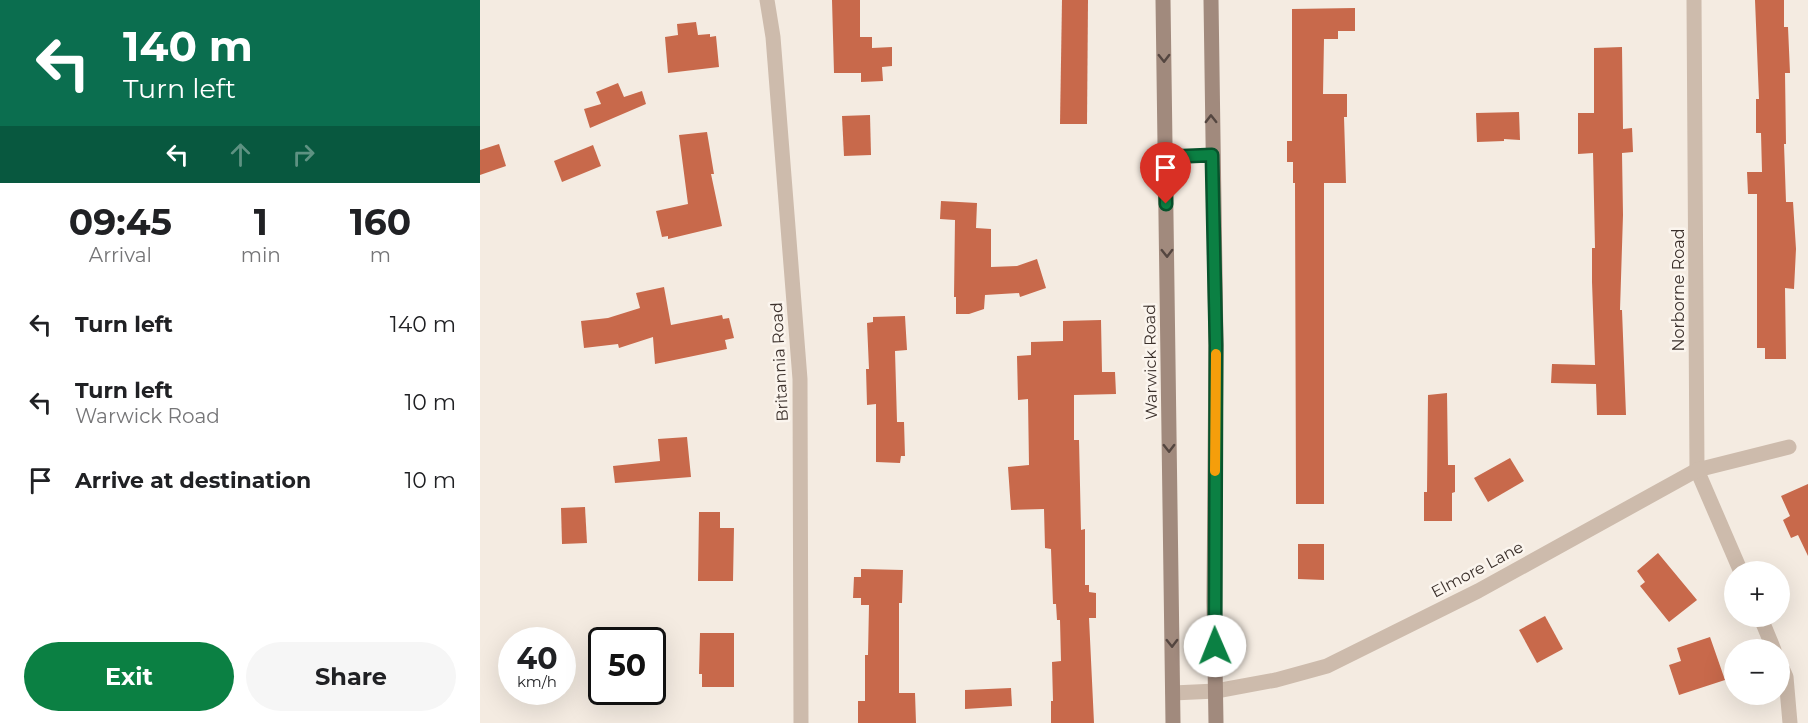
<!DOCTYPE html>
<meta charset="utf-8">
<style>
:root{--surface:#fff;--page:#f6f6f6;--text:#202124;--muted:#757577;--accent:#0b8043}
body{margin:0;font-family:Montserrat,sans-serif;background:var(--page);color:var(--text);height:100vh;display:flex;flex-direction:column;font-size:22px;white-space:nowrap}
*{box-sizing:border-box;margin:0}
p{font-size:20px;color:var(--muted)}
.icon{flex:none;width:33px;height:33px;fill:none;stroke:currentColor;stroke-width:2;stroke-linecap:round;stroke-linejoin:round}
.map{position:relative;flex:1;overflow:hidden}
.sheet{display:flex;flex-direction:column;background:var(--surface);width:480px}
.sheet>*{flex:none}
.banner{background:#0b6e4f;color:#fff;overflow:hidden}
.controls{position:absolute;left:1244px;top:561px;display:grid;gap:12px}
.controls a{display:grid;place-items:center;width:66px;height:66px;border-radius:50%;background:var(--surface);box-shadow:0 6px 24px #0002;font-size:30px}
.speed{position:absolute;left:18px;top:627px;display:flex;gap:12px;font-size:30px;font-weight:700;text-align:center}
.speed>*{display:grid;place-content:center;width:78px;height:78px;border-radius:50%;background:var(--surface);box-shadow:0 6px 24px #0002;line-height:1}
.speed small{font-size:15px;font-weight:400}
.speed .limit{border:3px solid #111;border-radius:9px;background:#fff;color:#111}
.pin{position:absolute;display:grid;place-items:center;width:51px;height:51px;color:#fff;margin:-62px -26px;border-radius:50% 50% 50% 0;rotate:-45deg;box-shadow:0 0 6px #0007}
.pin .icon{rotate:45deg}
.me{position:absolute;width:66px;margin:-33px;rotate:359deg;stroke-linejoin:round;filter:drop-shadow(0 0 4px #0008)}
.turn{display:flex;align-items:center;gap:21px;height:126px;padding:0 24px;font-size:27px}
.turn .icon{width:78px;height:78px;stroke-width:2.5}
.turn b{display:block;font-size:42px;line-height:51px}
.lanes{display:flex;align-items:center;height:57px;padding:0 24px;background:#0003;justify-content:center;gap:30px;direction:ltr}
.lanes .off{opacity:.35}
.eta{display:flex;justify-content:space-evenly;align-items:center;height:102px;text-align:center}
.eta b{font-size:36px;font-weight:700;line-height:42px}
.action{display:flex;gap:12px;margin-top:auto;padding:12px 24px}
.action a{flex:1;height:69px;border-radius:36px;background:var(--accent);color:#fff;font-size:24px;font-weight:700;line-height:69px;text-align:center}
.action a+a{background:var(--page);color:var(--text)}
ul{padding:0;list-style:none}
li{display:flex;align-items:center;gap:18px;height:78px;padding:0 24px}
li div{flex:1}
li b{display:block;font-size:22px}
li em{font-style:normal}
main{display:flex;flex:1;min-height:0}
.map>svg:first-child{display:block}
</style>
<main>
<section class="sheet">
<div class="banner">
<div class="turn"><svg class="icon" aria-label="left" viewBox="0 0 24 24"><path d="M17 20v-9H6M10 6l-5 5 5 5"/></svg><div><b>140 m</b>Turn left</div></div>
<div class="lanes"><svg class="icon" aria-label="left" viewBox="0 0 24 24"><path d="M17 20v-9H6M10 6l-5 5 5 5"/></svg><svg class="icon off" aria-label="ahead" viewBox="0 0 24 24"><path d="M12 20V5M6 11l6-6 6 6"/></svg><svg class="icon off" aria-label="right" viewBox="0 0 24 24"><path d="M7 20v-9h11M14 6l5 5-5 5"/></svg></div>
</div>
<div class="eta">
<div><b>09:45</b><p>Arrival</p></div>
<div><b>1</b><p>min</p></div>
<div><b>160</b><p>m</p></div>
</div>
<ul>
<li><svg class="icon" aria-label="left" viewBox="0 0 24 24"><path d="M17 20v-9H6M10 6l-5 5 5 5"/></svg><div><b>Turn left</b></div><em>140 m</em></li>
<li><svg class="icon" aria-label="left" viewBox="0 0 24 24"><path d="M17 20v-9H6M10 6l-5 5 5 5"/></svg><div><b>Turn left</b><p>Warwick Road</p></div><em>10 m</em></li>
<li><svg class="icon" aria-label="arrive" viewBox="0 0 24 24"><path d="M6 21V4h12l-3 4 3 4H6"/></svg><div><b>Arrive at destination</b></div><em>10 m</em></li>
</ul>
<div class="action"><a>Exit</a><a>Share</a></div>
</section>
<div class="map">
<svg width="1328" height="723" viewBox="0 0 1328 723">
<rect width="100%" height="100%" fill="#f4ebe1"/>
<g fill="#c8694b">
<polygon points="352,0 380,0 380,37 392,37 392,48 412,47 412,66 402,67 403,81 381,82 381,73 354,73"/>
<polygon points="582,0 608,0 607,124 580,124"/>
<polygon points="1275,0 1304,0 1304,27 1308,27 1310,73 1305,73 1306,144 1304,144 1306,202 1313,202 1316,249 1314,289 1305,288 1306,359 1285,359 1285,348 1277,348 1277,194 1268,194 1267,172 1282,172 1281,133 1276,133 1276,99 1279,99"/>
<polygon points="875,8 875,31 858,31 858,39 844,39 843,94 867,94 867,117 864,117 866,183 844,183 844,504 816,504 815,183 813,183 813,162 807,162 807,141 812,141 812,9"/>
<polygon points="216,22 218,35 230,34 230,37 236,36 239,67 188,73 185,37 198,35 197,24"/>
<polygon points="1142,47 1143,129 1152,128 1153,152 1142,153 1143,215 1140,310 1142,310 1146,415 1117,415 1116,384 1071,383 1072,364 1115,365 1112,282 1112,248 1115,248 1113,153 1098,154 1098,113 1114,113 1114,48"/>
<polygon points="138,83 144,97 162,91 166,104 110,128 104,109 121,104 116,92"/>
<polygon points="1039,112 1040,140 1024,139 1024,141 997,142 996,113"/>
<polygon points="390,115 391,155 364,156 362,116"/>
<polygon points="227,132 234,174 231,174 242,226 188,239 188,236 182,237 176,211 208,204 199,135"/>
<polygon points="19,144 26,166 0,175 0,150"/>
<polygon points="113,145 121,166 82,182 74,161"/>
<polygon points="461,201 497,203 496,228 511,229 511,267 537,266 557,259 566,288 540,297 539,293 505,295 504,309 489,314 476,314 476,297 474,297 475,220 460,219"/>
<polygon points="184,287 191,325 242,315 243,319 249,318 254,338 245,340 247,349 175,364 173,337 139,348 138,344 104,348 101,321 128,318 160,308 156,293"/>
<polygon points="425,316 427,350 415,351 417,422 424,422 425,456 421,456 420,463 396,462 396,404 387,405 386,369 389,369 387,323 393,322 393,317"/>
<polygon points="621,320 622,372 635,372 636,394 594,395 594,440 599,440 601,530 605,529 605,585 609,585 609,592 616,593 616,618 609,618 614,723 571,723 571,701 573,701 572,662 581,661 580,620 577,620 576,604 573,604 571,549 565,548 564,509 531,510 528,467 549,465 548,399 538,400 537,356 551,355 551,342 583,341 583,321"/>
<polygon points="967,393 968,465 975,465 975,492 972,493 972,521 944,521 944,492 947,492 948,395"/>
<polygon points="207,437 211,477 135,483 133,466 180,461 178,439"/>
<polygon points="1030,458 1044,481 1008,502 994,478"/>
<polygon points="1328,484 1328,556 1318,535 1311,538 1303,520 1310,516 1301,496"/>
<polygon points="105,507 107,543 82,544 81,508"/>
<polygon points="219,512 240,512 240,528 254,528 253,581 218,581"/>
<polygon points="818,544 844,544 844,580 818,579"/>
<polygon points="1178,553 1217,600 1189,622 1160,586 1165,582 1157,571"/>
<polygon points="381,569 423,570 422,603 419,603 419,693 435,693 436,723 378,723 378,701 385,701 385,655 388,655 389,605 381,605 381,598 373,598 374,577 381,577"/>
<polygon points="1065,616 1083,649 1057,663 1039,630"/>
<polygon points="220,633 254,633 254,687 222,687 222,674 219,674"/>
<polygon points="1230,637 1245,680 1199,695 1189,665 1201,661 1197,648"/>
<polygon points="531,688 532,706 485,709 485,690"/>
</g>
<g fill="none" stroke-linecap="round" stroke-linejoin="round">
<polyline stroke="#cdbbac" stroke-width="12" points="685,157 732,155"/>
<g stroke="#cdbbac" stroke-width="15">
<polyline points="287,0 293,37 320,379 321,723"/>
<polyline points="1214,0 1217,470 1261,572"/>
<polyline points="1280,616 1294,650"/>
<polyline points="1299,661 1306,677 1310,723"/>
<polyline points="693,693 736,691 796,680 847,666 998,591 1217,470 1309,447"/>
</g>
<g stroke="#a18a7d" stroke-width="15">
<polyline points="683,0 693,723"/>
<polyline points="731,0 736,345 734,602 736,723"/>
</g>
</g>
<defs><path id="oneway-chevron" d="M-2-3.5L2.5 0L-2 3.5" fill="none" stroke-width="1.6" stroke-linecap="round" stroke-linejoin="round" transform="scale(1.5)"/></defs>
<g stroke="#544640">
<use href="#oneway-chevron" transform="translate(684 58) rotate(89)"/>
<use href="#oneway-chevron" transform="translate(731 119) rotate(-91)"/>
<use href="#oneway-chevron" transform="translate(687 253) rotate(89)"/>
<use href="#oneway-chevron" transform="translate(689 448) rotate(89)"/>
<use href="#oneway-chevron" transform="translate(692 643) rotate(89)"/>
</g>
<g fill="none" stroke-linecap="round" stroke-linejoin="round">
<defs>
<polyline id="route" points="686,204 685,157 732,155 736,345 735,646"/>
</defs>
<use href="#route" stroke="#07532c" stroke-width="15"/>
<use href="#route" stroke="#0b8043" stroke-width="10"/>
<polyline stroke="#f59e0b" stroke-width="10" points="735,471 736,354"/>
</g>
<g text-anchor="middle" stroke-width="5" stroke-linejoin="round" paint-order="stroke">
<g font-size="16" fill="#3b302b" stroke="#fbf5ee">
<text transform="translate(1198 290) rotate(-90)" y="6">Norborne Road</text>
<text transform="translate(299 362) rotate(-93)" y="6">Britannia Road</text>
<text transform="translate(670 362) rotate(-91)" y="6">Warwick Road</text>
<text transform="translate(997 569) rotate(-28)" y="6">Elmore Lane</text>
</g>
</g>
</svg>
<div class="controls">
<a>+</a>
<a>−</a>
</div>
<div class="speed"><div>40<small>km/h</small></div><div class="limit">50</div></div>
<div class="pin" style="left:686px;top:204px;background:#d93025"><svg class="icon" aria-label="arrive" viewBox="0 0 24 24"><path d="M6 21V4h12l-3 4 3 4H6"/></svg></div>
<svg class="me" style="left:735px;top:646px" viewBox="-20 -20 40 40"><circle r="19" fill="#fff"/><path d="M0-13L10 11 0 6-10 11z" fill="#0b8043"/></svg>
</div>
</main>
